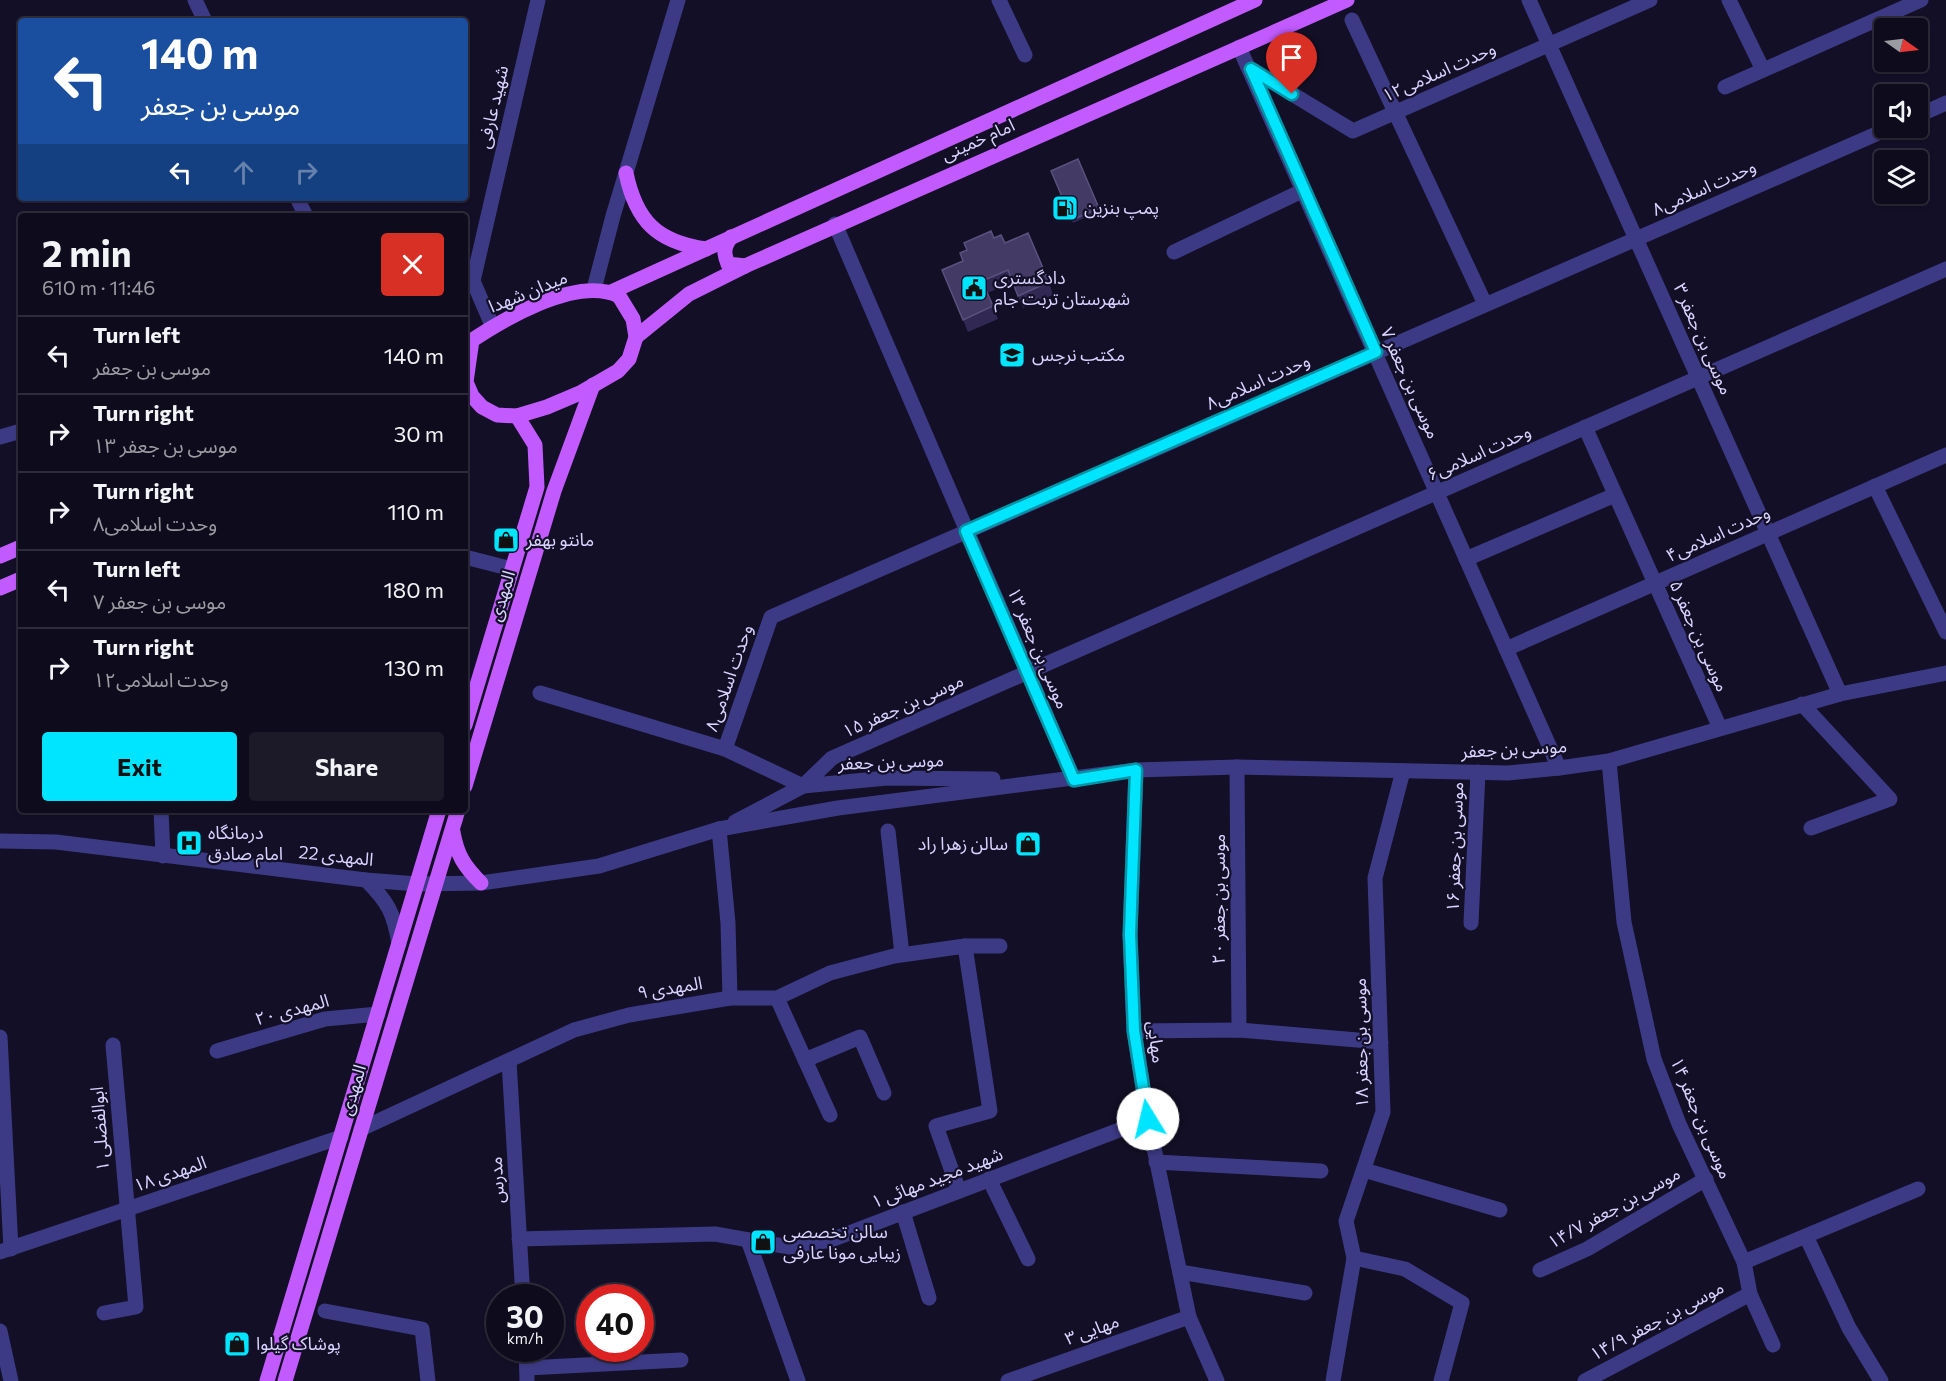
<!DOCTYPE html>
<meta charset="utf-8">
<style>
:root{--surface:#0e0b1c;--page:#1c1929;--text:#f1f3f6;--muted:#9b9ba3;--line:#2e2b3b;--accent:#00e5ff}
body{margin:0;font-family:Commissioner,"Noto Sans Arabic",sans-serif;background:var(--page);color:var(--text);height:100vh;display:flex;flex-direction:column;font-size:22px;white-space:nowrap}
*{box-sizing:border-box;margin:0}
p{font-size:20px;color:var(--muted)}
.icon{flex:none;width:33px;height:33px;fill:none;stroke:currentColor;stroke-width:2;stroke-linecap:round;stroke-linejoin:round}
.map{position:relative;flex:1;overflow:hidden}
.panel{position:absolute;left:18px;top:213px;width:450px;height:600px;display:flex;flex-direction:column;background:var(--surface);border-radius:6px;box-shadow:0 2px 4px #0004,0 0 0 2px var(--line)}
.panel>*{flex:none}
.top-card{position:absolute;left:18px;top:18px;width:450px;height:183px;border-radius:6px;box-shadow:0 2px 4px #0004,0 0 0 2px var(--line);background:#1a4fa0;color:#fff;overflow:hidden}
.needle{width:39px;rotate:104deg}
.controls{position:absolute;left:1874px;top:18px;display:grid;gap:12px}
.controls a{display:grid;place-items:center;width:54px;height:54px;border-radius:6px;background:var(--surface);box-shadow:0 2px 4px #0004,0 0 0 2px var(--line);font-size:30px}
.speed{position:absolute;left:486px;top:1284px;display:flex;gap:12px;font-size:30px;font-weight:700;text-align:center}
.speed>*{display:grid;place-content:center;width:78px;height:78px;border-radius:50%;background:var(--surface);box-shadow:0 2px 4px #0004,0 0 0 2px var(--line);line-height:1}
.speed small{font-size:15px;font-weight:400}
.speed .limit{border:9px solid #d22;background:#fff;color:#111}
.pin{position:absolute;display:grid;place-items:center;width:51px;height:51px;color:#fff;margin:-62px -26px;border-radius:50% 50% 50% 0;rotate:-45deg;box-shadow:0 0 6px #0007}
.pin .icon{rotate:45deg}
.me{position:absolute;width:66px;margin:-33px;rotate:351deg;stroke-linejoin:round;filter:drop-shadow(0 0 4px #0008)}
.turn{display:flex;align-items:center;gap:21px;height:126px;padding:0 24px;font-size:27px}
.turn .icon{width:78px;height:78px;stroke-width:2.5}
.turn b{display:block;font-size:42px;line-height:51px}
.lanes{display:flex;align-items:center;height:57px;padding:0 24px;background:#0003;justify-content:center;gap:30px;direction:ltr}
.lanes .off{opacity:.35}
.round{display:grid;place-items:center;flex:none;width:63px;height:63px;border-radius:6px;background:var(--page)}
.summary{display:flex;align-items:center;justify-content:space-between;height:102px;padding:0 24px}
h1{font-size:36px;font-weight:700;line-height:45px}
.action{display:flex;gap:12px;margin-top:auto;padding:12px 24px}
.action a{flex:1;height:69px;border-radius:6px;background:var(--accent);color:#111;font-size:24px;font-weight:700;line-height:69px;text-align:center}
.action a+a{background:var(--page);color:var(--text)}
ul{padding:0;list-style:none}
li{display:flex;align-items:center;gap:18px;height:78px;padding:0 24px;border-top:2px solid var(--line)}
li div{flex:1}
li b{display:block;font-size:22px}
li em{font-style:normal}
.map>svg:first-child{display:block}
</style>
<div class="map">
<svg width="1946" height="1381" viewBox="0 0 1946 1381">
<rect width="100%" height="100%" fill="#130f26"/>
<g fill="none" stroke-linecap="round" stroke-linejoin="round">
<g stroke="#3d3a85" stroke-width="15">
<polyline points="195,0 205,21"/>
<polyline points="999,0 1025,55"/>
<polyline points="1529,0 1840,694"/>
<polyline points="1729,0 1763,70"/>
<polyline points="1352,20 1485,304"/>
<polyline points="1239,47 1559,768"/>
<polyline points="1251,69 1353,131 1650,0"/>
<polyline points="1725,87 1921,0"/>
<polyline points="1917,116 1946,103"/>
<polyline points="297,198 306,216"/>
<polyline points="835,224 1074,780"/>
<polyline points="1174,252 1304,190"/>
<polyline points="594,289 613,216 678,0"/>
<polyline points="492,325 473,281 538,0"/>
<polyline points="1585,427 1720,728"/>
<polyline points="0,437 21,431"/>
<polyline points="1875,486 1946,632"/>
<polyline points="465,557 512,569"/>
<polyline points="1466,559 1615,495"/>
<polyline points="1506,649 1946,455"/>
<polyline points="540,693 725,749 803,786 832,758 1946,269"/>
<polyline points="1802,704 1890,799 1811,828"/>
<polyline points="725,749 771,617 1890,128"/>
<polyline points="1609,761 1624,922 1654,1059 1679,1124 1744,1262 1918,1189"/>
<polyline points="1237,767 1239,1030"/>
<polyline points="1136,770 1130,935 1134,1031 1148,1119 1189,1317 1217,1381"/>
<polyline points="161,810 163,856"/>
<polyline points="735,822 803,786 887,778 993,779"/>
<polyline points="719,829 728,923 730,998"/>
<polyline points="888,831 902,954"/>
<polyline points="0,841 56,842 366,880 417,884 481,883 599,866 719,829 838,808 1136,770 1237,767 1508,773 1559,768 1609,761 1840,694 1946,673"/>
<path d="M 366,880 C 388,902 394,913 399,944"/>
<polyline points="1471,923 1478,772"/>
<polyline points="777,998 830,1115"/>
<polyline points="1134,1031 1239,1030 1381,1042"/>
<polyline points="0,1037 11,1249"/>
<polyline points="217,1051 325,1019 378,1014"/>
<polyline points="805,1060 860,1037 884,1093"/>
<polyline points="509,1061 523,1298"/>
<polyline points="361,1129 574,1030 629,1015 730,998 777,998 830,973 894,956 965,946 1000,946"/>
<polyline points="1156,1162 1321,1171"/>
<polyline points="1364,1170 1500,1210"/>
<polyline points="989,1179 1028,1259"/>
<polyline points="959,1191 936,1126 990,1111 965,946"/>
<polyline points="903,1212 929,1298"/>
<polyline points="1806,1236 1849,1328 1881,1381"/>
<polyline points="519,1239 715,1234 789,1247 831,1240 1148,1119"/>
<polyline points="748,1240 798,1381"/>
<polyline points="0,1252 341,1137"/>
<polyline points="1354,1258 1405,1269 1462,1303 1441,1381"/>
<polyline points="1540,1270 1587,1249 1706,1179"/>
<polyline points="1180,1272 1305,1293"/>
<polyline points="1750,1294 1773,1345"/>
<polyline points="325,1311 422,1329 428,1381"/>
<polyline points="104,1313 136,1307 113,1045"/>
<polyline points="0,1331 11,1381"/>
<polyline points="526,1348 527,1381"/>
<polyline points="527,1368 681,1360"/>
<polyline points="1008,1381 1189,1317"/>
<polyline points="1333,1381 1354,1258 1346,1221 1383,1112 1375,878 1403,771"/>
<polyline points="1585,1381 1750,1294 1744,1262"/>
</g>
<g stroke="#c25bff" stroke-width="15">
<path d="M 626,173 C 636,221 657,242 706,249"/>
<path d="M 731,237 C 724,247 723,252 728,264 L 745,266"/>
<polyline points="611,292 1255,0"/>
<polyline points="636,337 689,294 745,266 1347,0"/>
<path d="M 465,345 C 500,321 576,275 619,296 L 633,319 L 636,337 L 629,359 L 618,371 L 580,393 L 547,407 L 517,416 L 497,415 L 482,407 L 472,396 L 466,382 L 472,340"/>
<polyline points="0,556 21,547"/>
<polyline points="0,588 21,579"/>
<polyline points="465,725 537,487 535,445 517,416"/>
<polyline points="465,786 554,491 593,385"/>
<path d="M 453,832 C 457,855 464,866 481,883"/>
<polyline points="267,1381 439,810"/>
<polyline points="285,1381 458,810"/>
</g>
</g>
<g fill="#312854">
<polygon points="1078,159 1100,211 1073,223 1051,171"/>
<polygon points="994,238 1005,243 1049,282 1053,295 1023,308 1012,283 987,293 998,319 968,332 942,270 963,261"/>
</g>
<g fill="#433a66" stroke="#5a527e" stroke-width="1.5">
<polygon points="1078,159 1099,208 1072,220 1051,171"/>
<polygon points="991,231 994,238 1001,235 1005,243 1028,233 1049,282 1018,296 1008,270 982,281 993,306 963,320 942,270 963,261 960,253 967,250 964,243"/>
</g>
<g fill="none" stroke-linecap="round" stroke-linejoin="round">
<defs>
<polyline id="route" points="1148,1119 1134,1031 1130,934 1136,770 1074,780 966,531 1376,352 1251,69 1292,94"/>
</defs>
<use href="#route" stroke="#0095a6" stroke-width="15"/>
<use href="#route" stroke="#00e5ff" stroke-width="10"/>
</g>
<defs>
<symbol id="fuel-square" viewBox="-11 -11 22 22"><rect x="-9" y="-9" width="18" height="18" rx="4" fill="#00e5ff" stroke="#130f26"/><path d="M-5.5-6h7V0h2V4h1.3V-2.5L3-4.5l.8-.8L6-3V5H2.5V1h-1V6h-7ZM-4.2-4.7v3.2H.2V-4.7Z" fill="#111"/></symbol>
<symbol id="civic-square" viewBox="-11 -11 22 22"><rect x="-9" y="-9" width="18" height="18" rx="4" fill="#00e5ff" stroke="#130f26"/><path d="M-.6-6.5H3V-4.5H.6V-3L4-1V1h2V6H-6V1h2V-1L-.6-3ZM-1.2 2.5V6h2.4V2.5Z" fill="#111"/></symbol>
<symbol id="school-square" viewBox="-11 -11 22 22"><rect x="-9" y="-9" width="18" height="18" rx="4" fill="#00e5ff" stroke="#130f26"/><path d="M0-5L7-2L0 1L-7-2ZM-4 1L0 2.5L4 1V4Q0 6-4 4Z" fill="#111"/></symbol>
<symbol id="shop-square" viewBox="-11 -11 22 22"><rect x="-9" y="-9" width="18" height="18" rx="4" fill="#00e5ff" stroke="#130f26"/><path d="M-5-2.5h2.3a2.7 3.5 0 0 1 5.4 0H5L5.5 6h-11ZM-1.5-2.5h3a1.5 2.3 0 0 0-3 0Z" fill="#111"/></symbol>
<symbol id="hospital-square" viewBox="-11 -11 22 22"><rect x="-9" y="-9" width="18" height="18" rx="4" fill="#00e5ff" stroke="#130f26"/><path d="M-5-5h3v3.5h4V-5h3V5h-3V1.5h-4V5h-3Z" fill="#111"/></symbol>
</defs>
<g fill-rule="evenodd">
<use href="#fuel-square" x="1050" y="193" width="30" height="30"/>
<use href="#civic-square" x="959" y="273" width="30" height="30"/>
<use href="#school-square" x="997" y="340" width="30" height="30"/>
<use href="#shop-square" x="491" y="525" width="30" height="30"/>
<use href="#hospital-square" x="174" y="828" width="30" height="30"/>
<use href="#shop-square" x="1013" y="829" width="30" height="30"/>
<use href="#shop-square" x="748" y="1227" width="30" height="30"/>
<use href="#shop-square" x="222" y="1329" width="30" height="30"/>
</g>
<g text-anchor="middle" stroke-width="4.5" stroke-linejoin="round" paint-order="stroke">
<g font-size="18" fill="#d9d4ff" stroke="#130f26">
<text transform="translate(1439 72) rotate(-24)" y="6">وحدت اسلامی۱۲</text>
<text transform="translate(493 107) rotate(-77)" y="6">شهید عارفی</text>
<text transform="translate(978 140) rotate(-24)" y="6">امام خمینی</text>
<text transform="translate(1704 188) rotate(-24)" y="6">وحدت اسلامی۸</text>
<text transform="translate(528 292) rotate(-22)" y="6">میدان شهدا</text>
<text transform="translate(1703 339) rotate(66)" y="6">موسی بن جعفر ۳</text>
<text transform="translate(1258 382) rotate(-24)" y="6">وحدت اسلامی۸</text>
<text transform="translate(1410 383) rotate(66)" y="6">موسی بن جعفر ۷</text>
<text transform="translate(1479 453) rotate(-24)" y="6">وحدت اسلامی۶</text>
<text transform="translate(1718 534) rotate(-24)" y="6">وحدت اسلامی۴</text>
<text transform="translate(502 596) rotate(-73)" y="6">المهدی</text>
<text transform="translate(1699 636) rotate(66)" y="6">موسی بن جعفر ۵</text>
<text transform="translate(1038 648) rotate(67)" y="6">موسی بن جعفر ۱۳</text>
<text transform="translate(729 678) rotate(-71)" y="6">وحدت اسلامی۸</text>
<text transform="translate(903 706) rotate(-24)" y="6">موسی بن جعفر ۱۵</text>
<text transform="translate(1514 749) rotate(-3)" y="6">موسی بن جعفر</text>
<text transform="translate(891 762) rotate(-2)" y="6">موسی بن جعفر</text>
<text transform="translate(1455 847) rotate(-88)" y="6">موسی بن جعفر ۱۶</text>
<text transform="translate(336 856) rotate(6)" y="6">المهدی 22</text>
<text transform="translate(1219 899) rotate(-90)" y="6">موسی بن جعفر ۲۰</text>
<text transform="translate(670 988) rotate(-9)" y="6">المهدی ۹</text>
<text transform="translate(292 1010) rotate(-15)" y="6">المهدی ۲۰</text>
<text transform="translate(1156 1042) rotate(83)" y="6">مهایی</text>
<text transform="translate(1361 1043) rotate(-91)" y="6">موسی بن جعفر ۱۸</text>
<text transform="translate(353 1090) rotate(-73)" y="6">المهدی</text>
<text transform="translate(1701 1118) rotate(67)" y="6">موسی بن جعفر ۱۴</text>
<text transform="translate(100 1129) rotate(-94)" y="6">ابوالفضلی ۱</text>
<text transform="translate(170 1174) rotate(-19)" y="6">المهدی ۱۸</text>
<text transform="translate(937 1178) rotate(-21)" y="6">شهید مجید مهائی ۱</text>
<text transform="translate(497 1180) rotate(-93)" y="6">مدرس</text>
<text transform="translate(1614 1208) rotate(-29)" y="6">موسی بن جعفر ۱۴/۷</text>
<text transform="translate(1657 1321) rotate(-28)" y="6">موسی بن جعفر ۱۴/۹</text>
<text transform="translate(1092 1330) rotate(-20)" y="6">مهایی ۳</text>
</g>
<g font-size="18" fill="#d9d4ff" stroke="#130f26" text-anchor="start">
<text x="1084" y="214">پمپ بنزین</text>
<text x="994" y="284">دادگستری<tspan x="994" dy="21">شهرستان تربت جام</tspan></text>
<text x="1032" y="361">مكتب نرجس</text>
<text x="526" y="546">مانتو بهفر</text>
<text x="208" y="839">درمانگاه<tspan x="208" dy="21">امام صادق</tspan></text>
<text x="1008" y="850" text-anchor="end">سالن زهرا راد</text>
<text x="783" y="1238">سالن تخصصی<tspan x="783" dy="21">زیبایی مونا عارفی</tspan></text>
<text x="256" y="1350">پوشاک گیلوا</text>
</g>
</g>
</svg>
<div class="controls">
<a><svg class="needle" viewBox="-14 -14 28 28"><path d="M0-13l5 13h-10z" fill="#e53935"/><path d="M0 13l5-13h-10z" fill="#9b9ba3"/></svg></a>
<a><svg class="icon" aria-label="sound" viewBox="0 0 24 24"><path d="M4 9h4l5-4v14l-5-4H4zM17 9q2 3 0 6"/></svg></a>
<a><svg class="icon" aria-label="layers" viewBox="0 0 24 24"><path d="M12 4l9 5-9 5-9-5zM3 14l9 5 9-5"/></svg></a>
</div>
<div class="speed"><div>30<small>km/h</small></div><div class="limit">40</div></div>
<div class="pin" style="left:1292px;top:94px;background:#d93025"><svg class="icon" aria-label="arrive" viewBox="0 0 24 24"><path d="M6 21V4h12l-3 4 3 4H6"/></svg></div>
<svg class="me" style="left:1148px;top:1119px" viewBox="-20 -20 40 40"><circle r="19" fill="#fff"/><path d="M0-13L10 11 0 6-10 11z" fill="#00e5ff"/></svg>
<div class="top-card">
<div class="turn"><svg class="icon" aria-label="left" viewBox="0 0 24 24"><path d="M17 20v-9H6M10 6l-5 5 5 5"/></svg><div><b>140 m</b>موسی بن جعفر</div></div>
<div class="lanes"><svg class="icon" aria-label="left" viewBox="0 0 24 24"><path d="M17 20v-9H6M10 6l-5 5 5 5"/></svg><svg class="icon off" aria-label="ahead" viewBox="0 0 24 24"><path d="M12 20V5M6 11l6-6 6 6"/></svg><svg class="icon off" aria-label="right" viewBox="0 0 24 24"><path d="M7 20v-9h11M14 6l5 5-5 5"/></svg></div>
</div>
<section class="panel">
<div class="summary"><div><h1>2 min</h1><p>610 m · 11:46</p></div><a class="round" style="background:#d93025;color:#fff"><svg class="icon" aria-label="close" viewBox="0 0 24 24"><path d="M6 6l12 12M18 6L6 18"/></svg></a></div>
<ul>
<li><svg class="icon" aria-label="left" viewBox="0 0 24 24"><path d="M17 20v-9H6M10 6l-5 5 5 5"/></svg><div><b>Turn left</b><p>موسی بن جعفر</p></div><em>140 m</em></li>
<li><svg class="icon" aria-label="right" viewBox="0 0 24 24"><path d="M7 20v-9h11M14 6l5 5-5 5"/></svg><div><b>Turn right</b><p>موسی بن جعفر ۱۳</p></div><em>30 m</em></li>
<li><svg class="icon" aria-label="right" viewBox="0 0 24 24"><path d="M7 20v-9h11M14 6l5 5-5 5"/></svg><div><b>Turn right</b><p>وحدت اسلامی۸</p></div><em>110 m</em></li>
<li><svg class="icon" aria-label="left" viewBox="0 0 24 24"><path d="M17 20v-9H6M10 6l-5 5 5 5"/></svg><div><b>Turn left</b><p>موسی بن جعفر ۷</p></div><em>180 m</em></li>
<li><svg class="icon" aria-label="right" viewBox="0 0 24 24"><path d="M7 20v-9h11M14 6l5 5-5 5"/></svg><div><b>Turn right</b><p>وحدت اسلامی۱۲</p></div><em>130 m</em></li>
</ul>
<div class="action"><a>Exit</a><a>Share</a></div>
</section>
</div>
